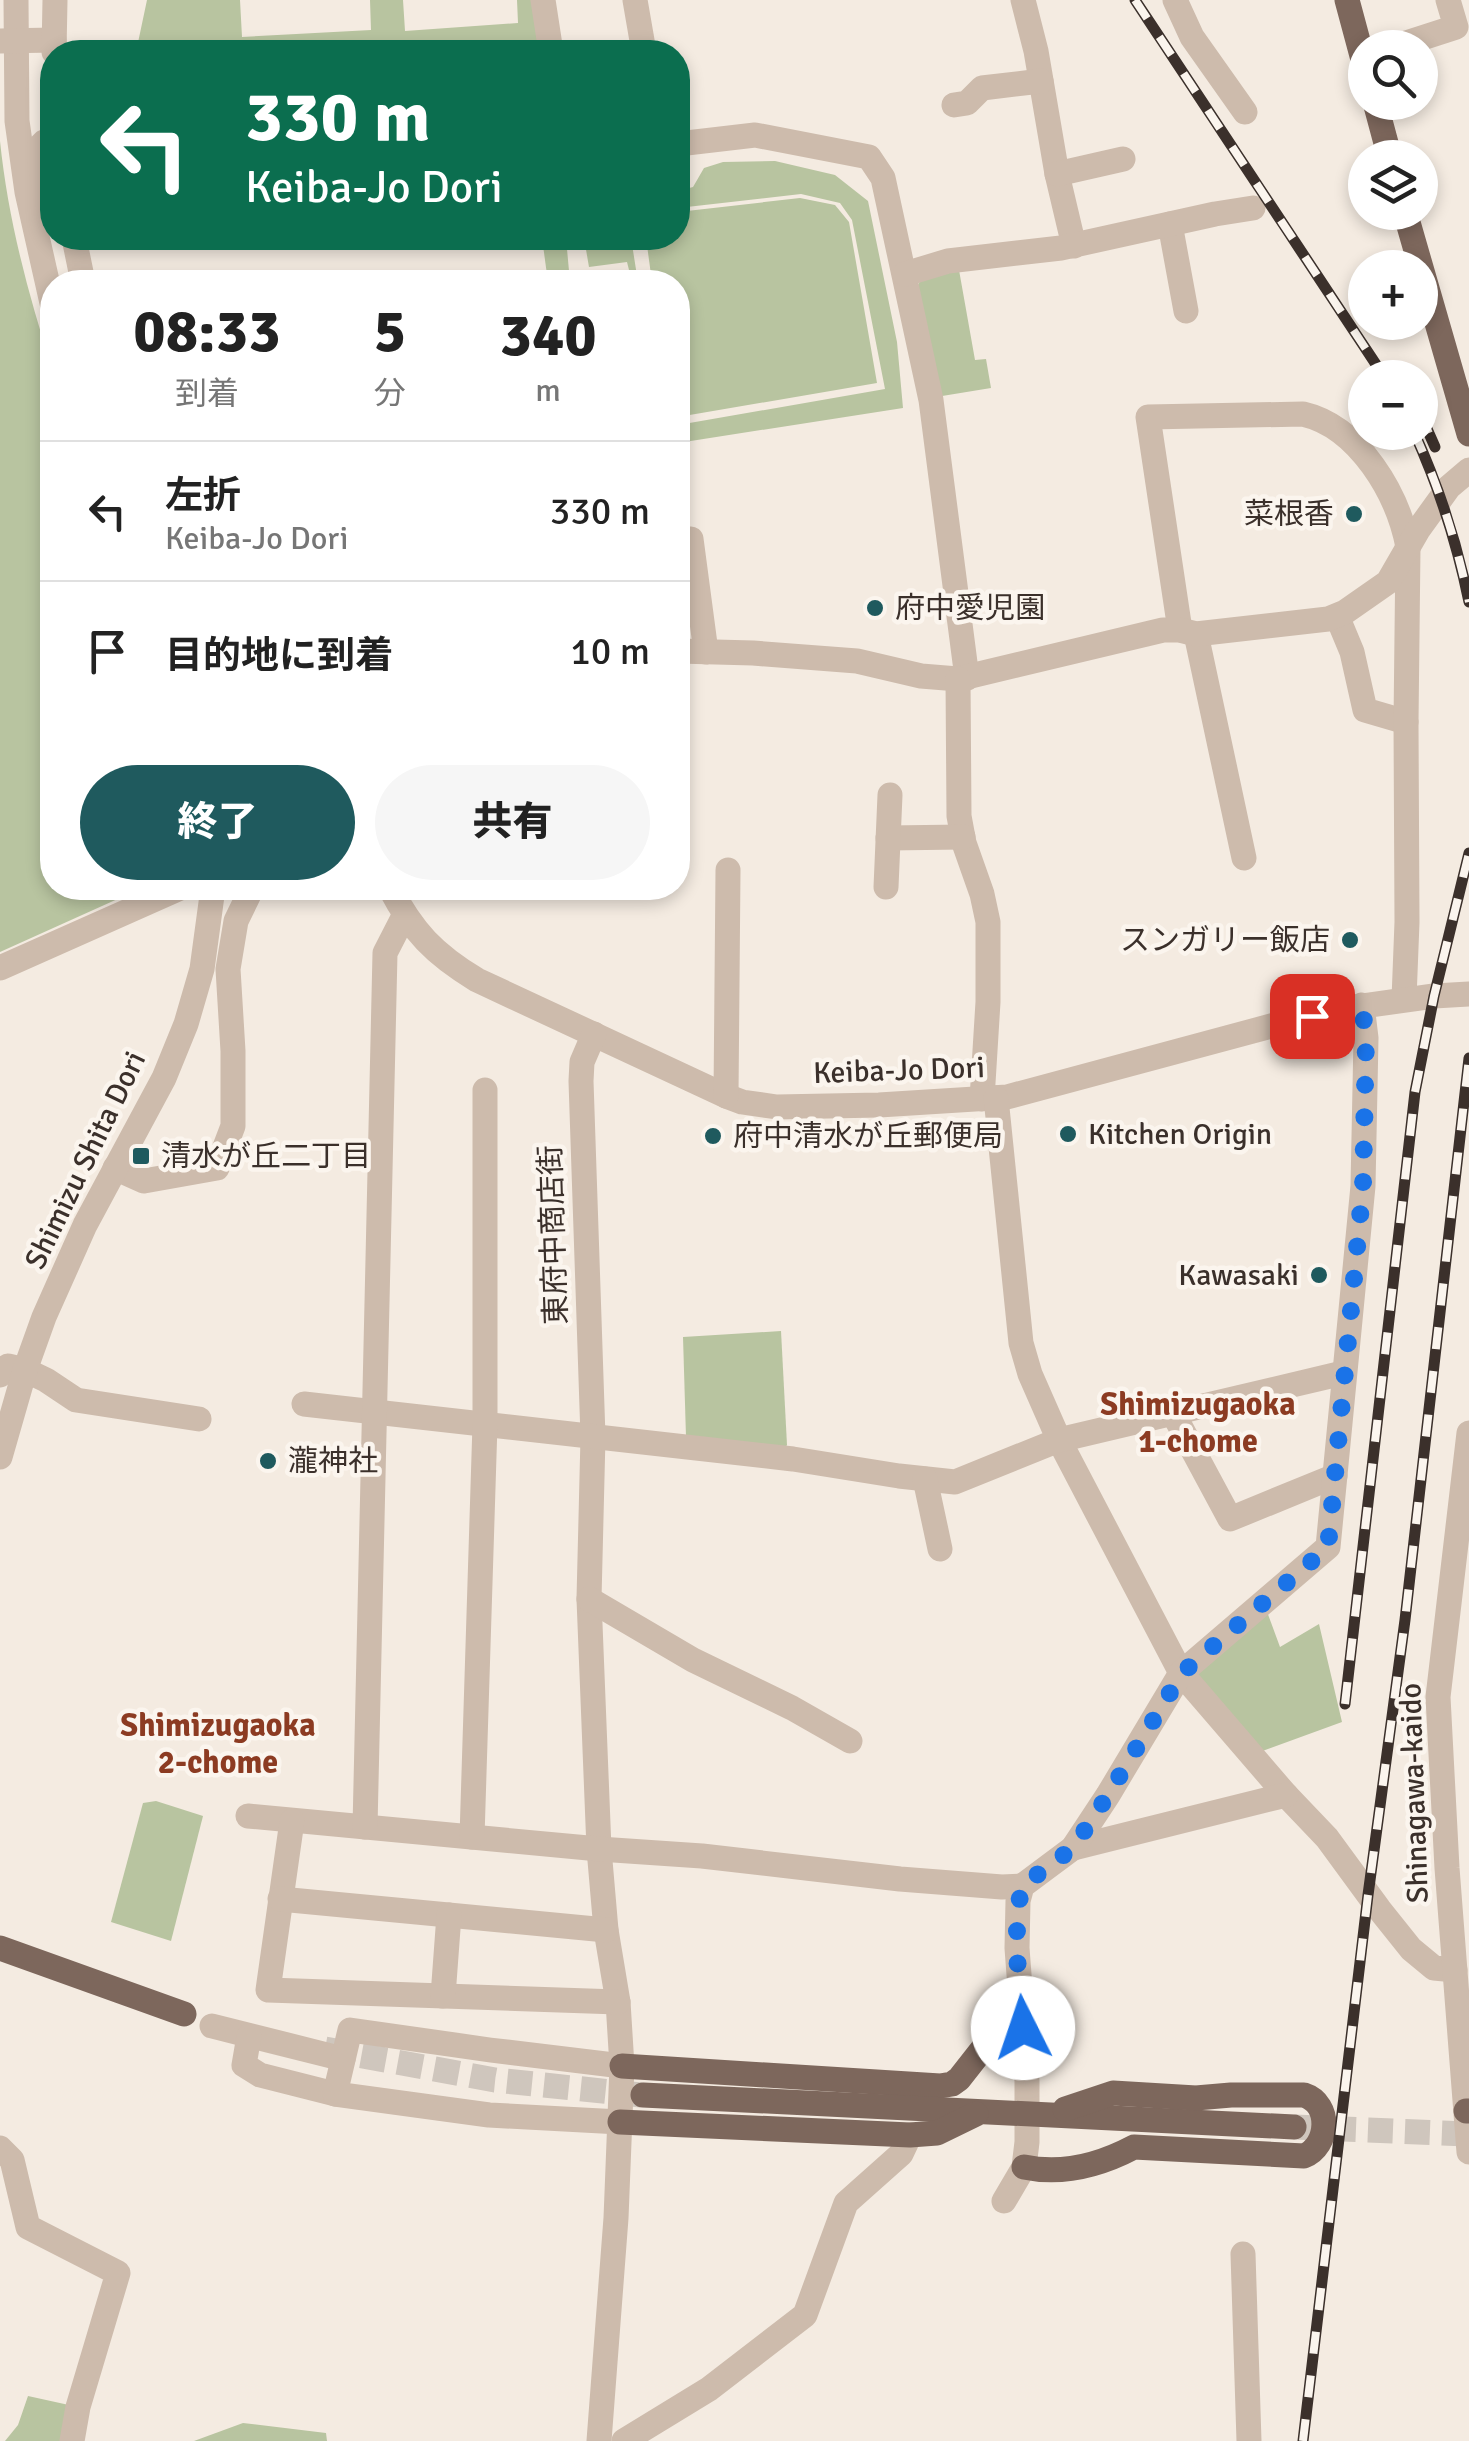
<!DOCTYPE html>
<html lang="ja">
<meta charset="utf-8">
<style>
:root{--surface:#fff;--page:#f6f6f6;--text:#222;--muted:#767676;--line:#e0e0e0;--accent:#1f5a5e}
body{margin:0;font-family:Signika,"Noto Sans JP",sans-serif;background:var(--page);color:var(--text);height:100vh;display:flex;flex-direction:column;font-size:38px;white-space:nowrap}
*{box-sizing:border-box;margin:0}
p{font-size:32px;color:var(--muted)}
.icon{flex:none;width:55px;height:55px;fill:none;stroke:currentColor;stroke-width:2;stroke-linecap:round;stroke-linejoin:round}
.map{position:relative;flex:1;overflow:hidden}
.side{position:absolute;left:40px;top:270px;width:650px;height:630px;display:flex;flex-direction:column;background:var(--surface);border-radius:40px;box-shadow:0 5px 15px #0003}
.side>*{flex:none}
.banner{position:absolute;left:40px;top:40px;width:650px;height:210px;border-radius:40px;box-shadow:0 5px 15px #0003;background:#0b6e4f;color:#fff;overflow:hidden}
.buttons{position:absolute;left:1348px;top:30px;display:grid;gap:20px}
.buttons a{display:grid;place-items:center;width:90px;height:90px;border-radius:50%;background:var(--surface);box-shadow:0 5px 15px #0003;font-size:50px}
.pin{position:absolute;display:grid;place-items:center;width:85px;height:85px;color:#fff;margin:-42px;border-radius:20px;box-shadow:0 5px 15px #0006}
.me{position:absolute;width:110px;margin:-55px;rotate:356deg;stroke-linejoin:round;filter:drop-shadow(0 0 8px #0008)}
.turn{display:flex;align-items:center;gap:35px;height:210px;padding:0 40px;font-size:45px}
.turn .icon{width:130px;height:130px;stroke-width:2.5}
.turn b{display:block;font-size:70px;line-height:85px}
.eta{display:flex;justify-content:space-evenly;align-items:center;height:170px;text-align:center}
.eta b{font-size:60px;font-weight:800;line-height:70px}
.action{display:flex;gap:20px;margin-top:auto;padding:20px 40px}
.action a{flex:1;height:115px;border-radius:60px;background:var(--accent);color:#fff;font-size:40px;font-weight:800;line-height:115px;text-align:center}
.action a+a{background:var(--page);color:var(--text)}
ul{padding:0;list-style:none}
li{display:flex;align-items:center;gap:30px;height:140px;padding:0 40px;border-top:2px solid var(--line)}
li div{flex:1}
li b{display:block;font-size:38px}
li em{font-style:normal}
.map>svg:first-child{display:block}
</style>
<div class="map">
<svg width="1469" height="2441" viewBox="0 0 1469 2441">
<rect width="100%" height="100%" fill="#f4ebe1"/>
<g fill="#b8c4a0">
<polygon points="147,0 240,0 242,37 371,30 370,0 403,0 405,31 518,23 517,0 533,0 542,52 136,52"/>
<path d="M 0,141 C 8,219 28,294 52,368 L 52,888 L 142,888 L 0,952 Z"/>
<polygon points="775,161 835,175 868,201 897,342 903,408 678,443 678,425 885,389 852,220 840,203 801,194 678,208 678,191 693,187 704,168 723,162"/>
<polygon points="800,198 835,205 849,222 877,383 678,417 678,282 652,282 646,238 678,238 678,212"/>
<polygon points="542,238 566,238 570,282 548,282"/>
<polygon points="584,238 631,238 638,282 632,282 627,262 589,267"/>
<polygon points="959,270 975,360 986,359 991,388 936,397 917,287 922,277"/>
<polygon points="781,1331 787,1445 784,1450 686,1437 683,1337"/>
<polygon points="1266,1609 1280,1647 1319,1624 1342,1722 1257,1753 1196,1679 1197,1671"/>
<polygon points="156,1801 203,1816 171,1941 111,1922 143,1803"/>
<polygon points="28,2396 78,2407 67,2441 5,2441 18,2425"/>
<polygon points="243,2423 326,2433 327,2441 194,2441"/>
</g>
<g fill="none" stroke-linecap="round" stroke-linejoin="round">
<g stroke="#cfc6bd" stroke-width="25" stroke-dasharray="25 12" stroke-linecap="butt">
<polyline points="325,2049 495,2080 641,2095"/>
<polyline points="1294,2127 1469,2134"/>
</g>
<g stroke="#cdbbac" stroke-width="25">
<polyline points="16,0 17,121 27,192 52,303"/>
<polyline points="543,0 551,52"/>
<polyline points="635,0 644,52"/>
<polyline points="1023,0 1036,51 1057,174 1074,246"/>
<polyline points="1175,0 1192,37 1245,112"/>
<polyline points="0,41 54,40"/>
<polyline points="1391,48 1456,27 1448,0"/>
<polyline points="54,52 55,0"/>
<polyline points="954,105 967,103 982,88 1041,81"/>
<polyline points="678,144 755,135 869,157 883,178 931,400 967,678"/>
<polyline points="1057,174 1123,159"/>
<polyline points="50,223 39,156 39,147 44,142 52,142"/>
<polyline points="1170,224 1186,311"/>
<polyline points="74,238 83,282"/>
<polyline points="905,274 948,261 1061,248 1215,214 1253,208"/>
<polyline points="691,539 706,652"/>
<polyline points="1337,616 1352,652 1365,710 1406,722"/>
<path d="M 1180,630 L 1148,417 L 1303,414 C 1359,427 1398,494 1408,547 L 1406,722 L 1407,922 L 1404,999"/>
<polyline points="1196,634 1244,858"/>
<polyline points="678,651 753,653 857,661 921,676 958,679 1163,630 1180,630 1196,634 1328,619 1345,612 1388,582 1418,530 1449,487 1469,470"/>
<polyline points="958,679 959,816 964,843 982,894 988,922 988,1002 982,1099"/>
<polyline points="888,838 963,837"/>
<polyline points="886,887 890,795"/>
<path d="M 390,888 C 413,932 434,954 477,980 L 726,1096 L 742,1102 L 777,1107 L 879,1105 L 1007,1097 L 1286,1022 L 1349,1008 L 1434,996 L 1469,994"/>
<polyline points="0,968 180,888"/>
<polyline points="594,1034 582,1062 581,1081 593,1437 589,1599 599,1849 606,1930 618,2002 622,2066 616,2218 599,2441"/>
<polyline points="726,1096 728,870"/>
<polyline points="996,1098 1021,1343 1030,1374 1059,1440 1181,1673 1286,1795 1327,1838 1379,1909 1411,1949 1434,1968 1455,1970"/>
<polyline points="115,1168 144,1181 217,1168 233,1126 233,1051 228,969 236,921 252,888"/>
<polyline points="0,1375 8,1366 25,1370 46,1380 76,1400 199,1419"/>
<polyline points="304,1404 793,1459 899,1476 955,1482 1059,1440 1343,1373"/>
<polyline points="1173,1413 1230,1519 1335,1476"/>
<polyline points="1469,1433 1438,1697 1447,1868 1469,2152"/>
<polyline points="0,1457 25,1370 44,1317 85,1225 164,1078 186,1024 202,969 213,888"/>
<polyline points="925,1479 940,1549"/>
<polyline points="589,1599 693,1660 792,1708 850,1741"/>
<polyline points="248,1816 599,1849 702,1856 900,1879 1002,1887 1022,1886"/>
<polyline points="292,1821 268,1990 618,2002"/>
<polyline points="365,1827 385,953 404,916"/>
<polyline points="472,1837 485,1424 485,1090"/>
<polyline points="1073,1848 1286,1795"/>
<polyline points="280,1899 606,1930"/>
<polyline points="443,1996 449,1915"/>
<polyline points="212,2026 343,2059"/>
<polyline points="249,2036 244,2065 260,2075 335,2094"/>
<polyline points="620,2122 489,2115 335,2094 350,2030 490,2050 622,2066"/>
<polyline points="0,2148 12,2160 28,2227 118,2273 78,2407 72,2441"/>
<polyline points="1004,2201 1024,2167 1027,2142 1027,2081 1017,1948 1018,1901 1022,1886 1073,1848 1108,1795 1181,1673 1328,1547 1363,1186 1366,1038 1362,1005"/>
<polyline points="1243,2254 1249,2441"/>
<polyline points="624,2441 709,2389 805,2315 846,2203 901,2154 910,2135"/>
</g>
<g stroke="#7d675c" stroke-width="25">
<polyline points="1347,0 1365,67"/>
<polyline points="1375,102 1390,158"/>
<polyline points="1405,212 1469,434"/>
<polyline points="0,1948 184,2014"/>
<polyline points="622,2066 940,2086 952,2084 959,2079 1021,2000"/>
<polyline points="643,2095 1294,2127"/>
<polyline points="1466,2111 1469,2111"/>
<polyline points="620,2122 910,2135 937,2133 976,2114"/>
<path d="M 1024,2167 C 1062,2175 1100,2165 1134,2147 L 1304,2156 C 1329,2146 1332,2104 1304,2095 L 1231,2095 L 1196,2098 L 1113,2093 L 1065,2109"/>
</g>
<defs>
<g id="rail">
<polyline points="1135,0 1385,378"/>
<polyline points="1420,413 1435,447"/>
<path d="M 1414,432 C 1439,487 1457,543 1469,602"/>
<polyline points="1345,1704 1415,1092 1434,996 1469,853"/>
<polyline points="1303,2441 1368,1895 1405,1620 1469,1058"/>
</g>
</defs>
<use href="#rail" stroke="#3b302b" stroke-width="11"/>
<use href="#rail" stroke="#fbf5ee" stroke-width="8" stroke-dasharray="22" stroke-linecap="butt"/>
</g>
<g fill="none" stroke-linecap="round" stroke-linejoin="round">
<path stroke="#1a73e8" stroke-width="18" stroke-dasharray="0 32.4" d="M 1023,2028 C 1019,1981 1012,1932 1022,1886 L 1073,1848 L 1108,1795 L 1182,1673 L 1328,1547 L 1363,1186 L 1366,1038 L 1362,1006 L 1312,1016"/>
</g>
<g fill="#1f5a5e" stroke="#fbf5ee" stroke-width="4">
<circle cx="1354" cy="514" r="10"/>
<circle cx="875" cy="608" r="10"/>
<circle cx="1350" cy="940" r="10"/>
<circle cx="1068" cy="1134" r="10"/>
<circle cx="713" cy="1136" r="10"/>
<rect x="131" y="1146" width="20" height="20" rx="5"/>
<circle cx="1319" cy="1275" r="10"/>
<circle cx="268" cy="1461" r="10"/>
</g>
<g text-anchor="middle" stroke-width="9" stroke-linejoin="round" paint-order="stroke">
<g font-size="30" fill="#3b302b" stroke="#fbf5ee" text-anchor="start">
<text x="1334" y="524" text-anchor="end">菜根香</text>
<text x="895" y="618">府中愛児園</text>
<text x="1330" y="950" text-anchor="end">スンガリー飯店</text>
<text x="1088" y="1144">Kitchen Origin</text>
<text x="733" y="1146">府中清水が丘郵便局</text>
<text x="161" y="1166">清水が丘二丁目</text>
<text x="1299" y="1285" text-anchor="end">Kawasaki</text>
<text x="288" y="1471">瀧神社</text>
</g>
<g font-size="30" fill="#3b302b" stroke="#fbf5ee">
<text transform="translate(899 1070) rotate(-2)" y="10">Keiba-Jo Dori</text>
<text transform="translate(85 1160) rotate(-64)" y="10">Shimizu Shita Dori</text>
<text transform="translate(553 1235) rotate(-92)" y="10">東府中商店街</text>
<text transform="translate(1414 1793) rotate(-92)" y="10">Shinagawa-kaido</text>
</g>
<g font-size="32" font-weight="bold" fill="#8c3b22" stroke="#fbf5ee">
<text x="1198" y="1415">Shimizugaoka<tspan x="1198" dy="37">1-chome</tspan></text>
<text x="218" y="1736">Shimizugaoka<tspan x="218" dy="37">2-chome</tspan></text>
</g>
</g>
</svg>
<div class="buttons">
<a><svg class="icon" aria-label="search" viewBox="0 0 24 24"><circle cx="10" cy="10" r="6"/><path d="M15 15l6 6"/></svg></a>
<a><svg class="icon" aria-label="layers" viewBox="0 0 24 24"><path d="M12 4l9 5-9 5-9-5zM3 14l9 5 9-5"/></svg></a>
<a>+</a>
<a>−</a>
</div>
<div class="pin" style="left:1312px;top:1016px;background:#d93025"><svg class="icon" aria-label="arrive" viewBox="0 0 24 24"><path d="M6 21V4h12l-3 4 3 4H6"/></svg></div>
<svg class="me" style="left:1023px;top:2028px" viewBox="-20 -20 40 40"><circle r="19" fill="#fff"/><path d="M0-13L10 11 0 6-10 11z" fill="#1a73e8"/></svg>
<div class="banner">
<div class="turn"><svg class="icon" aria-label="left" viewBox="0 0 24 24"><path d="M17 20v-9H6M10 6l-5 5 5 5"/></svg><div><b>330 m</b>Keiba-Jo Dori</div></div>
</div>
<section class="side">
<div class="eta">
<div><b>08:33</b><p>到着</p></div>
<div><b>5</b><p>分</p></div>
<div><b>340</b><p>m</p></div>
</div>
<ul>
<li><svg class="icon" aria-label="left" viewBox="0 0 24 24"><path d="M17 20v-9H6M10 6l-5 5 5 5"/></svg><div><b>左折</b><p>Keiba-Jo Dori</p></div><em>330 m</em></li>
<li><svg class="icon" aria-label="arrive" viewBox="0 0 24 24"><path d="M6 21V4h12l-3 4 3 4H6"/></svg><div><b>目的地に到着</b></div><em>10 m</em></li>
</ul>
<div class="action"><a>終了</a><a>共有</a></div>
</section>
</div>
